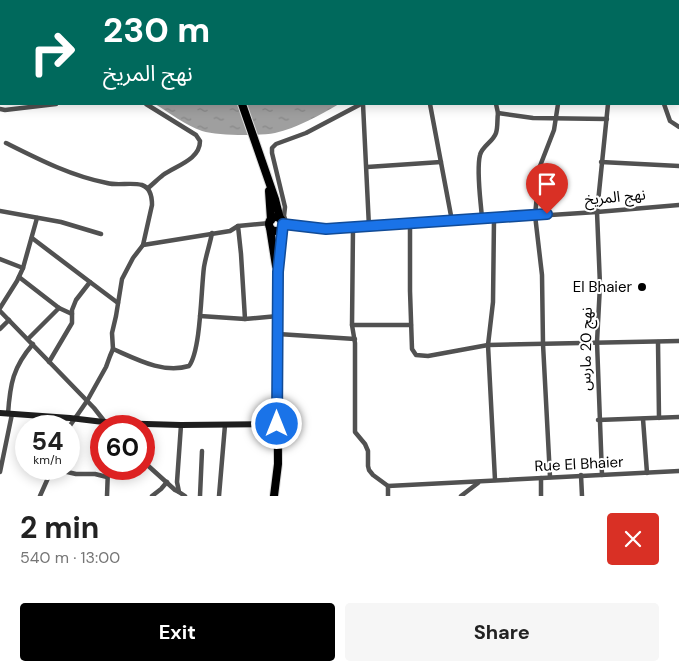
<!DOCTYPE html>
<meta charset="utf-8">
<style>
:root{--surface:#fff;--page:#f6f6f6;--text:#222;--muted:#767676;--accent:#000}
body{margin:0;font-family:"DM Sans","Noto Sans Arabic",sans-serif;background:var(--page);color:var(--text);height:100vh;display:flex;flex-direction:column;font-size:19px;white-space:nowrap}
*{box-sizing:border-box;margin:0}
p{font-size:16px;color:var(--muted)}
.icon{flex:none;width:28px;height:28px;fill:none;stroke:currentColor;stroke-width:2;stroke-linecap:round;stroke-linejoin:round}
.map{position:relative;height:496px;overflow:hidden}
.sheet{display:flex;flex-direction:column;background:var(--surface);flex:1}
.sheet>*{flex:none}
.guide{position:absolute;left:0px;top:0px;width:680px;height:105px;box-shadow:0 2px 12px #0003;background:#00695c;color:#fff;overflow:hidden}
.speed{position:absolute;left:15px;top:415px;display:flex;gap:10px;font-size:25px;font-weight:700;text-align:center}
.speed>*{display:grid;place-content:center;width:65px;height:65px;border-radius:50%;background:var(--surface);box-shadow:0 2px 12px #0003;line-height:1}
.speed small{font-size:12px;font-weight:400}
.speed .limit{border:8px solid #d22;background:#fff;color:#111}
.pin{position:absolute;display:grid;place-items:center;width:42px;height:42px;color:#fff;margin:-51px -21px;border-radius:50% 50% 50% 0;rotate:-45deg;box-shadow:0 0 5px #0007}
.pin .icon{rotate:45deg}
.me{position:absolute;width:55px;margin:-28px;rotate:0deg;stroke-linejoin:round;filter:drop-shadow(0 0 4px #0008)}
.turn{display:flex;align-items:center;gap:18px;height:105px;padding:0 20px;font-size:22px}
.turn .icon{width:65px;height:65px;stroke-width:2.5}
.turn b{display:block;font-size:35px;line-height:42px}
.round{display:grid;place-items:center;flex:none;width:52px;height:52px;border-radius:5px;background:var(--page)}
.headline{display:flex;align-items:center;justify-content:space-between;height:85px;padding:0 20px}
h1{font-size:30px;font-weight:700;line-height:38px}
.primary-button{display:flex;gap:10px;margin-top:auto;padding:10px 20px}
.primary-button a{flex:1;height:58px;border-radius:5px;background:var(--accent);color:#fff;font-size:20px;font-weight:700;line-height:58px;text-align:center}
.primary-button a+a{background:var(--page);color:var(--text)}
.map>svg:first-child{display:block}
</style>
<div class="map">
<svg width="679" height="496" viewBox="0 0 679 496">
<defs>
<pattern id="water-ripples" width="26" height="14" patternUnits="userSpaceOnUse" patternTransform="scale(1.25)"><rect width="26" height="14" fill="#9f9f9f"/><path d="M2 4q2-2 4 0t4 0M15 11q2-2 4 0t4 0" fill="none" stroke="#878787"/></pattern>
</defs>
<rect width="100%" height="100%" fill="#fff"/>
<path fill="url(#water-ripples)" d="M 155,104 L 339,104 C 320,115 297,128 275,133 C 259,136 218,136 202,131 C 185,125 170,113 155,104 Z"/>
<g fill="none" stroke-linecap="round" stroke-linejoin="round">
<defs>
<g id="primary">
<polyline points="222,0 222,1"/>
<polyline points="242,104 275,199 280,219"/>
<polyline points="269,191 271,220"/>
<circle cx="276" cy="224" r="7"/>
<polyline points="270,228 276,266"/>
<polyline points="274,496 278,464 277,272 282,227"/>
</g>
</defs>
<use href="#primary" stroke="#dbdbdb" stroke-width="10"/>
<g stroke="#515151" stroke-width="4.5">
<polyline points="540,0 541,1"/>
<polyline points="301,1 301,0"/>
<polyline points="531,1 533,0"/>
<polyline points="609,1 609,0"/>
<polyline points="651,1 660,0"/>
<path d="M 146,104 L 196,135 L 200,141 C 200,160 175,166 163,175 C 158,179 153,184 148,188"/>
<polyline points="363,104 369,227"/>
<polyline points="430,104 452,221"/>
<polyline points="496,104 498,113 533,118 607,119"/>
<polyline points="664,104 670,121 679,127"/>
<polyline points="0,109 5,110 56,104"/>
<path d="M 6,143 C 38,159 71,176 107,183 C 118,186 131,182 142,185 C 151,188 152,197 152,205 L 143,245 L 133,258 L 122,279 L 116,316 L 112,333 L 113,349 L 110,356 L 106,367 L 87,401 L 69,427"/>
<polyline points="601,162 679,166"/>
<polyline points="367,167 441,162"/>
<polyline points="0,211 61,222 101,234"/>
<path d="M 482,219 C 481,202 476,171 480,155 C 482,146 493,142 496,133 C 498,127 497,119 498,113"/>
<polyline points="494,219 493,302 488,345 495,480"/>
<polyline points="283,224 326,229 369,227 597,212 679,205"/>
<polyline points="410,224 410,291 412,349 416,355 428,356 488,345 679,341"/>
<polyline points="287,225 284,216 285,207 272,153 272,148 276,144 306,133 361,104"/>
<polyline points="238,226 241,254 245,319"/>
<polyline points="353,228 352,325 355,343 355,432 365,444 368,451 368,466 369,470 373,475 388,486"/>
<polyline points="32,238 90,282"/>
<polyline points="143,245 230,231 238,226 270,223"/>
<polyline points="0,259 23,268"/>
<polyline points="19,277 59,308 72,314"/>
<polyline points="0,308 17,281 23,268 37,218"/>
<polyline points="0,311 94,408 105,422"/>
<polyline points="200,316 245,319 278,316"/>
<polyline points="352,325 411,325"/>
<polyline points="0,329 9,320"/>
<polyline points="278,334 355,339"/>
<polyline points="28,339 59,308"/>
<polyline points="658,342 659,418"/>
<path d="M 113,349 C 136,359 163,374 189,366 C 201,350 201,289 204,267 C 206,255 210,244 212,233"/>
<polyline points="49,362 72,323 72,310 76,300 90,282 118,303"/>
<path d="M 8,414 C 10,384 13,367 33,344"/>
<polyline points="643,419 647,473"/>
<polyline points="598,420 679,417"/>
<polyline points="181,425 177,482 179,492 185,496"/>
<polyline points="144,462 175,490 179,492"/>
<polyline points="54,469 76,474 95,474 107,477"/>
<polyline points="0,472 12,414"/>
<polyline points="581,475 582,496"/>
<polyline points="602,475 597,342 600,285 597,212 608,104"/>
<polyline points="550,477 543,344 542,275 535,215 540,166 554,130 558,104"/>
<polyline points="541,478 541,496"/>
<polyline points="40,496 52,469"/>
<polyline points="107,496 108,469"/>
<polyline points="152,496 161,489 167,482"/>
<polyline points="200,496 202,451"/>
<polyline points="219,496 225,425"/>
<polyline points="388,496 388,486 679,471"/>
<polyline points="461,496 478,483"/>
</g>
<polyline stroke="#1e1e1e" stroke-width="6" points="0,413 70,418 112,423 181,425 277,424"/>
<use href="#primary" stroke="#000" stroke-width="8"/>
</g>
<g fill="none" stroke-linecap="round" stroke-linejoin="round">
<defs>
<polyline id="route" points="277,424 278,272 283,224 326,229 340,228 547,214"/>
</defs>
<use href="#route" stroke="#114b97" stroke-width="12"/>
<use href="#route" stroke="#1a73e8" stroke-width="9"/>
</g>
<circle fill="#000" stroke="#fff" stroke-width="2" cx="642" cy="287" r="5"/>
<g text-anchor="middle" stroke-width="4" stroke-linejoin="round" paint-order="stroke">
<g font-size="15" fill="#000" stroke="#fff">
<text transform="translate(615 197) rotate(-5)" y="5">نهج المريخ</text>
<text transform="translate(586 349) rotate(-89)" y="5">نهج 20 مارس</text>
<text transform="translate(579 464) rotate(-3)" y="5">Rue El Bhaier</text>
</g>
<g font-size="15" fill="#000" stroke="#fff" text-anchor="end">
<text x="632" y="292">El Bhaier</text>
</g>
</g>
</svg>
<div class="speed"><div>54<small>km/h</small></div><div class="limit">60</div></div>
<div class="pin" style="left:547px;top:214px;background:#d93025"><svg class="icon" aria-label="arrive" viewBox="0 0 24 24"><path d="M6 21V4h12l-3 4 3 4H6"/></svg></div>
<svg class="me" style="left:277px;top:424px" viewBox="-20 -20 40 40"><circle r="17" fill="#1a73e8" stroke="#fff" stroke-width="3"/><path d="M0-11L8 9 0 5-8 9z" fill="#fff"/></svg>
<div class="guide">
<div class="turn"><svg class="icon" aria-label="right" viewBox="0 0 24 24"><path d="M7 20v-9h11M14 6l5 5-5 5"/></svg><div><b>230 m</b>نهج المريخ</div></div>
</div>
</div>
<section class="sheet">
<div class="headline"><div><h1>2 min</h1><p>540 m · 13:00</p></div><a class="round" style="background:#d93025;color:#fff"><svg class="icon" aria-label="close" viewBox="0 0 24 24"><path d="M6 6l12 12M18 6L6 18"/></svg></a></div>
<div class="primary-button"><a>Exit</a><a>Share</a></div>
</section>
